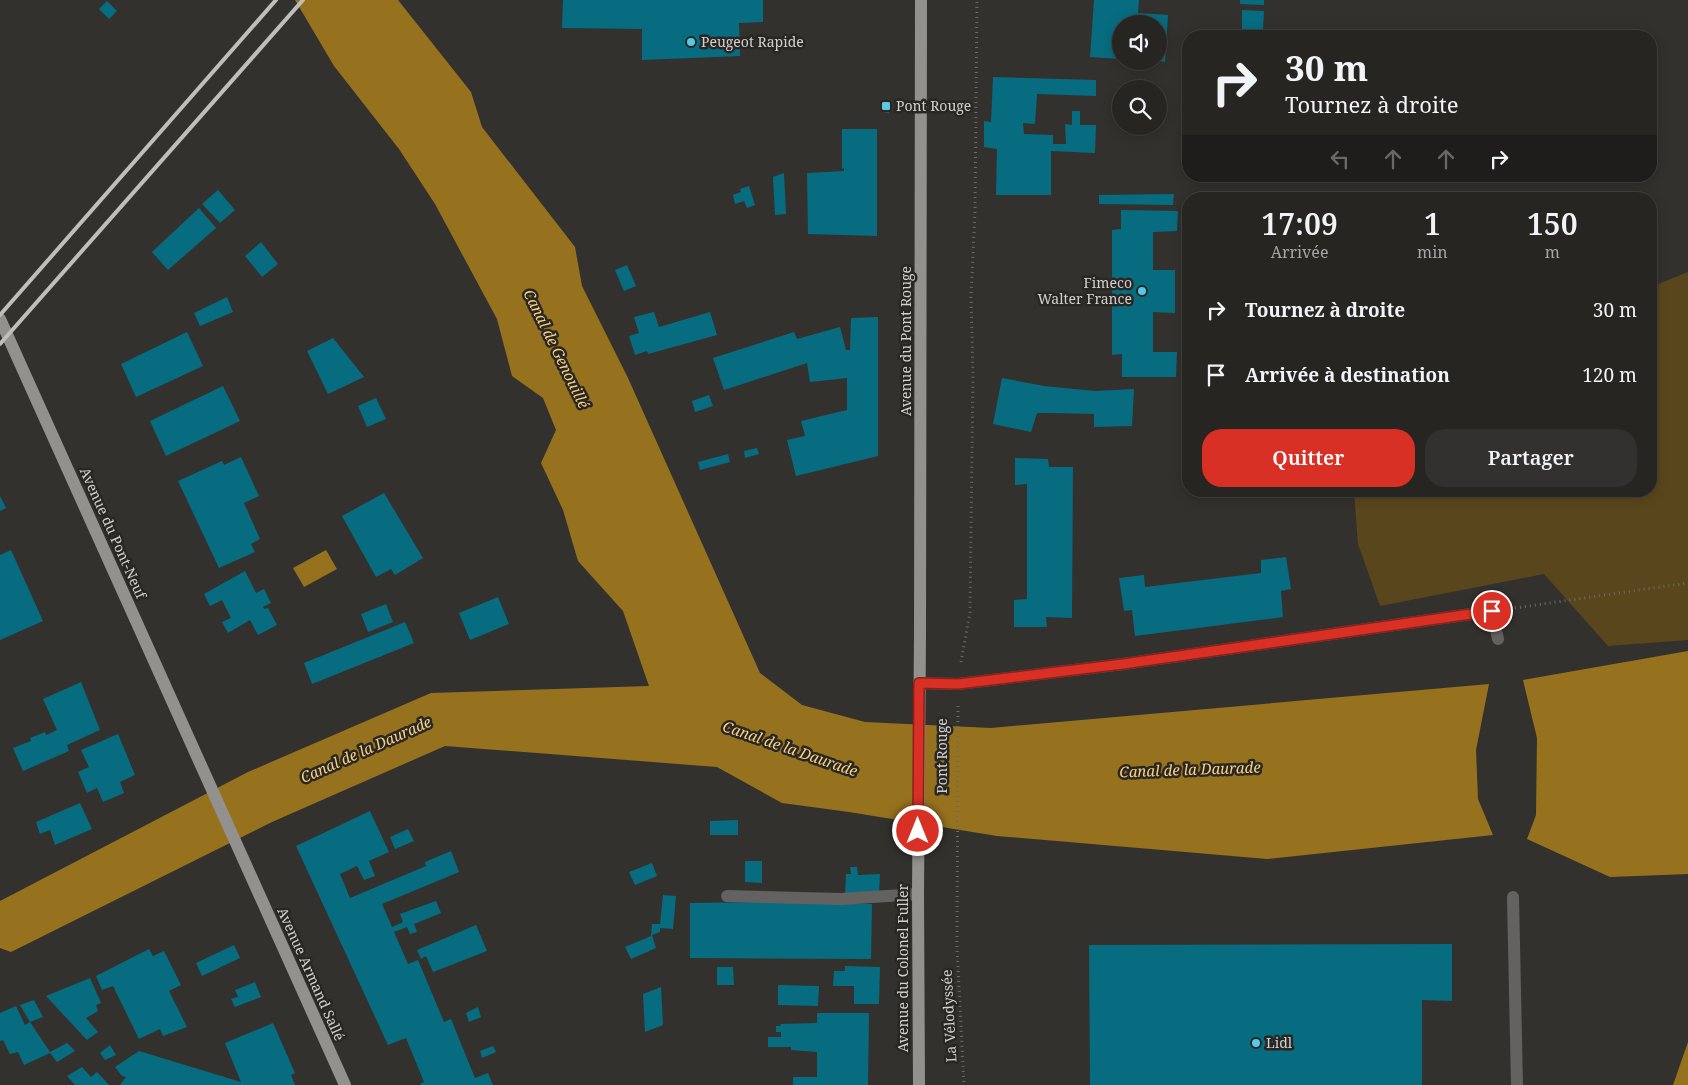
<!DOCTYPE html>
<html lang="fr">
<meta charset="utf-8">
<style>
:root{--surface:#262522;--page:#32312f;--text:#f1f3f6;--muted:#a4a5a5;--line:#424240;--accent:#d93025}
body{margin:0;font-family:"Noto Serif",serif;background:var(--page);color:var(--text);height:100vh;display:flex;flex-direction:column;font-size:19px;white-space:nowrap}
*{box-sizing:border-box;margin:0}
p{font-size:16px;color:var(--muted)}
.icon{flex:none;width:28px;height:28px;fill:none;stroke:currentColor;stroke-width:2;stroke-linecap:round;stroke-linejoin:round}
.map{position:relative;flex:1;overflow:hidden}
.side{position:absolute;left:1182px;top:192px;width:475px;height:305px;display:flex;flex-direction:column;background:var(--surface);border-radius:20px;box-shadow:0 2px 12px #0003,0 0 0 1px var(--line)}
.side>*{flex:none}
.hud{position:absolute;left:1182px;top:30px;width:475px;height:152px;border-radius:20px;box-shadow:0 2px 12px #0003,0 0 0 1px var(--line);background:#262522;color:var(--text);overflow:hidden}
.tools{position:absolute;left:1112px;top:15px;display:grid;gap:10px}
.tools a{display:grid;place-items:center;width:55px;height:55px;border-radius:50%;background:var(--surface);box-shadow:0 2px 12px #0003,0 0 0 1px var(--line);font-size:25px}
.pin{position:absolute;display:grid;place-items:center;width:42px;height:42px;color:#fff;margin:-21px;border:2px solid #fff;border-radius:50%;box-shadow:0 1px 5px #0007}
.me{position:absolute;width:55px;margin:-28px;rotate:0deg;stroke-linejoin:round;filter:drop-shadow(0 0 4px #0008)}
.turn{display:flex;align-items:center;gap:18px;height:105px;padding:0 20px;font-size:22px}
.turn .icon{width:65px;height:65px;stroke-width:2.5}
.turn b{display:block;font-size:35px;line-height:42px}
.lanes{display:flex;align-items:center;height:48px;padding:0 20px;background:#0003;justify-content:center;gap:25px;direction:ltr}
.lanes .off{opacity:.35}
.eta{display:flex;justify-content:space-evenly;align-items:center;height:85px;text-align:center}
.eta b{font-size:30px;font-weight:600;line-height:35px}
.action{display:flex;gap:10px;margin-top:auto;padding:10px 20px}
.action a{flex:1;height:58px;border-radius:20px;background:var(--accent);color:#fff;font-size:20px;font-weight:600;line-height:58px;text-align:center}
.action a+a{background:var(--page);color:var(--text)}
ul{padding:0;list-style:none}
li{display:flex;align-items:center;gap:15px;height:65px;padding:0 20px}
li div{flex:1}
li b{display:block;font-size:19px}
li em{font-style:normal}
.map>svg:first-child{display:block}
</style>
<div class="map">
<svg width="1688" height="1085" viewBox="0 0 1688 1085">
<rect width="100%" height="100%" fill="#33312e"/>
<polygon fill="#59461c" points="1688,272 1688,640 1608,646 1544,574 1380,606 1358,544 1354,491 1651,491 1651,287"/>
<g fill="#97721e">
<polygon points="295,0 398,0 471,92 482,127 575,247 582,286 628,378 760,673 802,705 865,722 991,728 1489,684 1476,750 1478,799 1493,835 1267,859 997,836 849,812 782,803 717,767 445,746 272,822 11,952 0,948 0,901 248,772 431,693 649,686 623,611 578,561 563,510 541,463 556,430 543,398 512,376 497,319 435,204 399,149 334,66"/>
<polygon points="326,550 337,569 304,587 293,568"/>
<polygon points="1688,651 1688,874 1610,877 1527,839 1536,815 1537,738 1523,680"/>
<polygon points="1688,1042 1688,1085 1673,1085"/>
</g>
<g fill="#076c80">
<polygon points="563,0 763,0 763,22 739,23 740,56 642,60 642,29 562,28"/>
<polygon points="1094,0 1139,0 1138,13 1168,15 1165,62 1159,61 1159,24 1121,24 1121,59 1090,57"/>
<polygon points="1240,0 1264,0 1264,5 1240,4"/>
<polygon points="107,1 117,11 109,19 99,9"/>
<polygon points="1242,10 1264,11 1263,29 1242,30"/>
<polygon points="993,77 1096,80 1096,96 1037,94 1035,124 1023,123 1024,134 1053,135 1053,144 1066,144 1065,124 1072,125 1072,111 1080,111 1080,125 1096,125 1095,153 1051,151 1051,195 996,195 997,149 984,147 984,121 991,122"/>
<polygon points="884,101 889,101 889,113 883,112"/>
<polygon points="842,129 877,129 877,236 808,234 807,173 844,171 844,168 842,169"/>
<polygon points="784,173 786,214 775,215 773,177"/>
<polygon points="749,186 755,205 747,208 744,201 735,204 733,195 741,192 740,189"/>
<polygon points="218,190 235,210 220,223 202,204"/>
<polygon points="1174,194 1173,205 1099,204 1099,195"/>
<polygon points="199,208 216,228 168,270 152,252"/>
<polygon points="1121,210 1178,211 1177,231 1153,232 1153,270 1175,270 1175,313 1153,312 1153,352 1177,352 1176,377 1122,377 1122,354 1112,355 1112,230 1121,229"/>
<polygon points="261,242 278,264 262,277 245,256"/>
<polygon points="627,265 636,286 624,291 615,270"/>
<polygon points="227,297 233,312 200,326 194,313"/>
<polygon points="654,312 659,327 710,312 717,335 648,354 647,351 635,355 629,336 639,333 634,317"/>
<polygon points="878,317 878,456 796,476 787,440 805,436 801,421 847,410 847,378 810,382 807,363 724,390 713,358 794,332 797,339 840,327 846,350 850,350 851,318"/>
<polygon points="187,332 203,366 136,397 121,364"/>
<polygon points="333,338 364,377 328,394 307,351"/>
<polygon points="1002,378 1044,386 1095,391 1134,389 1132,426 1094,427 1094,414 1051,413 1037,413 1031,432 993,424"/>
<polygon points="223,386 240,421 166,456 150,421"/>
<polygon points="709,395 713,406 695,412 692,401"/>
<polygon points="376,398 386,419 367,427 358,406"/>
<polygon points="757,448 759,454 745,458 744,451"/>
<polygon points="728,454 730,462 700,470 698,462"/>
<polygon points="241,457 259,496 244,503 260,539 251,544 255,552 219,568 178,481 222,461 224,465"/>
<polygon points="1015,458 1048,459 1049,467 1073,467 1072,618 1046,617 1047,627 1014,627 1014,600 1027,599 1027,484 1015,485"/>
<polygon points="384,493 423,558 395,575 391,569 376,577 342,516"/>
<polygon points="0,496 6,508 0,511"/>
<polygon points="11,550 43,621 0,640 0,555"/>
<polygon points="1286,557 1291,589 1281,591 1283,617 1135,636 1132,610 1124,611 1119,578 1144,575 1145,587 1261,573 1261,560"/>
<polygon points="245,571 256,593 264,589 271,603 263,607 264,609 268,608 277,625 258,635 250,620 228,633 222,622 231,618 222,600 210,606 204,594"/>
<polygon points="498,597 509,624 470,640 459,613"/>
<polygon points="386,604 393,622 368,632 361,614"/>
<polygon points="405,622 414,643 312,684 304,663"/>
<polygon points="81,682 100,730 67,745 69,751 23,771 13,748 31,741 30,738 45,732 46,735 57,730 43,699"/>
<polygon points="118,734 135,775 120,782 124,793 103,802 97,788 87,793 78,772 89,767 81,750"/>
<polygon points="80,803 92,829 55,845 50,830 40,834 36,822"/>
<polygon points="370,811 389,852 369,861 375,876 364,880 357,866 340,874 350,898 426,866 425,862 451,851 459,872 382,904 392,927 403,922 400,914 436,901 441,913 414,924 417,932 410,934 407,927 394,932 408,964 418,960 444,1022 451,1019 475,1078 488,1073 493,1085 421,1085 420,1084 424,1082 406,1038 388,1045 296,846"/>
<polygon points="738,820 738,835 710,835 710,821"/>
<polygon points="408,829 414,841 395,849 390,837"/>
<polygon points="745,861 762,861 762,883 745,882"/>
<polygon points="652,863 657,876 635,885 629,872"/>
<polygon points="850,867 857,867 858,875 880,874 879,894 845,895 846,874 851,874"/>
<polygon points="663,895 676,896 673,929 660,928 660,932 652,935 656,948 631,959 625,947 651,936 652,924 660,924"/>
<polygon points="768,902 872,904 871,959 690,958 690,903"/>
<polygon points="476,925 487,951 433,972 426,956 421,959 417,950"/>
<polygon points="1452,944 1452,1001 1422,1000 1422,1085 1090,1085 1089,945"/>
<polygon points="234,945 240,958 202,976 196,963"/>
<polygon points="149,949 153,956 164,951 181,985 169,991 187,1027 163,1036 160,1029 139,1039 113,986 102,990 96,976"/>
<polygon points="845,966 880,967 879,1004 854,1004 854,986 833,986 834,971 845,971"/>
<polygon points="717,967 733,967 734,985 717,985"/>
<polygon points="90,978 101,1003 96,1005 98,1011 86,1018 98,1032 87,1040 46,996"/>
<polygon points="255,982 261,997 235,1007 231,999 238,997 235,990"/>
<polygon points="778,985 819,986 818,1006 778,1005"/>
<polygon points="661,987 663,1025 645,1032 643,994"/>
<polygon points="34,1000 43,1017 30,1022 20,1005"/>
<polygon points="16,1006 25,1025 30,1022 50,1052 67,1043 75,1051 57,1062 50,1053 24,1065 18,1052 10,1054 3,1040 0,1041 0,1013"/>
<polygon points="478,1007 481,1017 469,1022 466,1013"/>
<polygon points="817,1013 869,1013 868,1085 793,1085 793,1077 817,1077 817,1052 791,1050 791,1047 768,1047 768,1037 781,1037 781,1032 776,1032 776,1026 781,1026 780,1024 817,1023"/>
<polygon points="273,1023 295,1073 291,1075 295,1085 120,1085 126,1077 122,1076 115,1067 139,1051 241,1082 225,1043"/>
<polygon points="110,1045 116,1055 105,1060 100,1053"/>
<polygon points="493,1046 496,1052 482,1058 480,1051"/>
<polygon points="82,1067 91,1077 97,1072 109,1085 75,1085 67,1076"/>
</g>
<g fill="none" stroke-linecap="round" stroke-linejoin="round">
<g stroke="#6c6b68" stroke-width="3" stroke-dasharray="1 4" stroke-linecap="butt">
<polyline points="1515,608 1688,583"/>
<polyline points="961,662 970,612 973,374 971,297 975,211 977,0"/>
<polyline points="958,706 957,947 964,1085"/>
</g>
<g stroke="#636260" stroke-width="12">
<polyline points="919,683 958,684 1123,664 1492,611 1498,639"/>
<polyline points="727,896 841,899 918,894"/>
<polyline points="1513,897 1517,1085"/>
</g>
<g stroke="#93918e" stroke-width="12">
<polyline points="0,319 345,1085"/>
<polyline points="919,1085 918,894 920,634 921,0"/>
</g>
<g stroke="#bfbebc" stroke-width="4">
<polyline points="0,315 276,0"/>
<polyline points="0,344 303,0"/>
</g>
</g>
<g fill="none" stroke-linecap="round" stroke-linejoin="round">
<defs>
<polyline id="route" points="918,831 919,683 958,684 1123,664 1492,611"/>
</defs>
<use href="#route" stroke="#8d1f18" stroke-width="12"/>
<use href="#route" stroke="#d93025" stroke-width="9"/>
</g>
<g fill="#58c8e4" stroke="#292724" stroke-width="2">
<circle cx="691" cy="42" r="5"/>
<rect x="881" y="101" width="10" height="10" rx="2.5"/>
<circle cx="1142" cy="291" r="5"/>
<circle cx="1256" cy="1043" r="5"/>
</g>
<g text-anchor="middle" stroke-width="5" stroke-linejoin="round" paint-order="stroke">
<g font-size="14" fill="#d2d1cf" stroke="#292724" text-anchor="start">
<text x="701" y="47">Peugeot Rapide</text>
<text x="896" y="111">Pont Rouge</text>
<text x="1132" y="288" text-anchor="end">Fimeco<tspan x="1132" dy="16">Walter France</tspan></text>
<text x="1266" y="1048">Lidl</text>
</g>
<g font-size="14" fill="#d2d1cf" stroke="#292724">
<text transform="translate(906 341) rotate(-90)" y="5">Avenue du Pont Rouge</text>
<text transform="translate(113 533) rotate(66)" y="5">Avenue du Pont-Neuf</text>
<text transform="translate(942 756) rotate(-90)" y="5">Pont Rouge</text>
<text transform="translate(903 968) rotate(-90)" y="5">Avenue du Colonel Fuller</text>
<text transform="translate(311 974) rotate(66)" y="5">Avenue Armand Sallé</text>
<text transform="translate(949 1016) rotate(-93)" y="5">La Vélodyssée</text>
</g>
<g font-size="15" font-style="italic" fill="#fad180" stroke="#292724">
<text transform="translate(556 349) rotate(64)" y="5">Canal de Genouillé</text>
<text transform="translate(790 749) rotate(19)" y="5">Canal de la Daurade</text>
<text transform="translate(366 750) rotate(-24)" y="5">Canal de la Daurade</text>
<text transform="translate(1190 770) rotate(-2)" y="5">Canal de la Daurade</text>
</g>
</g>
</svg>
<div class="tools">
<a><svg class="icon" aria-label="sound" viewBox="0 0 24 24"><path d="M4 9h4l5-4v14l-5-4H4zM17 9q2 3 0 6"/></svg></a>
<a><svg class="icon" aria-label="search" viewBox="0 0 24 24"><circle cx="10" cy="10" r="6"/><path d="M15 15l6 6"/></svg></a>
</div>
<div class="pin" style="left:1492px;top:611px;background:#d93025"><svg class="icon" aria-label="arrive" viewBox="0 0 24 24"><path d="M6 21V4h12l-3 4 3 4H6"/></svg></div>
<svg class="me" style="left:918px;top:831px" viewBox="-20 -20 40 40"><circle r="17" fill="#d93025" stroke="#fff" stroke-width="3"/><path d="M0-11L8 9 0 5-8 9z" fill="#fff"/></svg>
<div class="hud">
<div class="turn"><svg class="icon" aria-label="right" viewBox="0 0 24 24"><path d="M7 20v-9h11M14 6l5 5-5 5"/></svg><div><b>30 m</b>Tournez à droite</div></div>
<div class="lanes"><svg class="icon off" aria-label="left" viewBox="0 0 24 24"><path d="M17 20v-9H6M10 6l-5 5 5 5"/></svg><svg class="icon off" aria-label="ahead" viewBox="0 0 24 24"><path d="M12 20V5M6 11l6-6 6 6"/></svg><svg class="icon off" aria-label="ahead" viewBox="0 0 24 24"><path d="M12 20V5M6 11l6-6 6 6"/></svg><svg class="icon" aria-label="right" viewBox="0 0 24 24"><path d="M7 20v-9h11M14 6l5 5-5 5"/></svg></div>
</div>
<section class="side">
<div class="eta">
<div><b>17:09</b><p>Arrivée</p></div>
<div><b>1</b><p>min</p></div>
<div><b>150</b><p>m</p></div>
</div>
<ul>
<li><svg class="icon" aria-label="right" viewBox="0 0 24 24"><path d="M7 20v-9h11M14 6l5 5-5 5"/></svg><div><b>Tournez à droite</b></div><em>30 m</em></li>
<li><svg class="icon" aria-label="arrive" viewBox="0 0 24 24"><path d="M6 21V4h12l-3 4 3 4H6"/></svg><div><b>Arrivée à destination</b></div><em>120 m</em></li>
</ul>
<div class="action"><a>Quitter</a><a>Partager</a></div>
</section>
</div>
